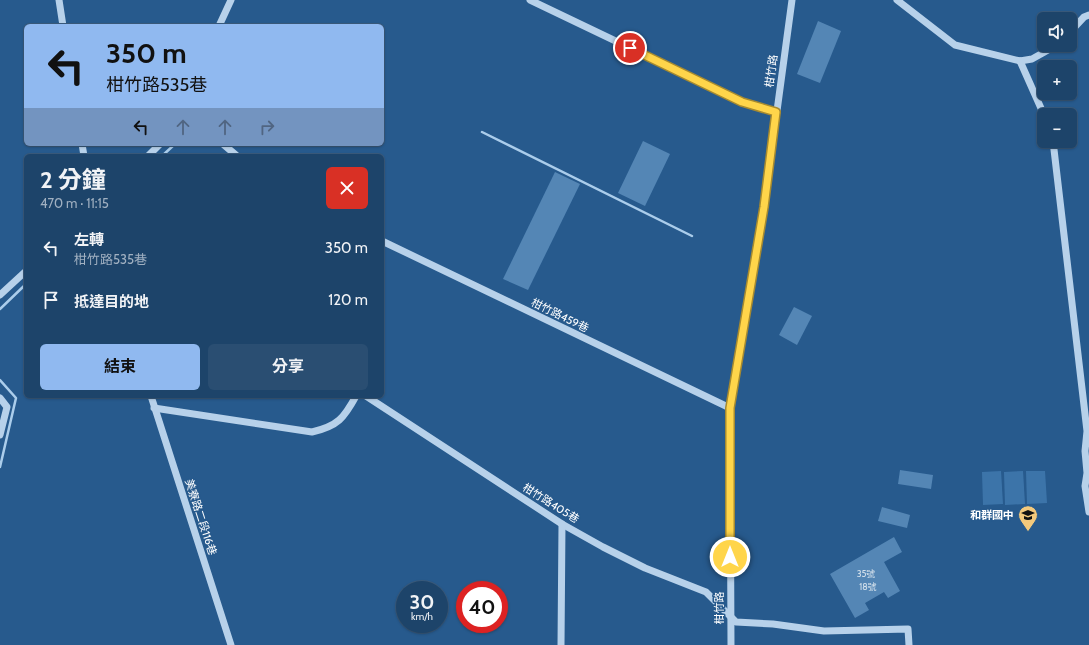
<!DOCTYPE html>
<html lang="zh-TW">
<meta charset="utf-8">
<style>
:root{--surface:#1d446a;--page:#2a4e72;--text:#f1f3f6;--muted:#a0b0c1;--line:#3b5c7e;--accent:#90b9f0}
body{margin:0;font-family:Cabin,"Noto Sans TC",sans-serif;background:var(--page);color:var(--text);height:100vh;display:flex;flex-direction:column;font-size:15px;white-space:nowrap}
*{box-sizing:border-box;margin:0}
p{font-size:13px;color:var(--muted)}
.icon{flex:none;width:22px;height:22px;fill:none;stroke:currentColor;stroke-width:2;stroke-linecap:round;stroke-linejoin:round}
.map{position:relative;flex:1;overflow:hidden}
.details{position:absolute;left:24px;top:154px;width:360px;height:244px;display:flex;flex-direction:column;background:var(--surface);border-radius:6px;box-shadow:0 1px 3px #0004,0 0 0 1px var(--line)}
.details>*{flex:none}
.guide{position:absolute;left:24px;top:24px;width:360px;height:122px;border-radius:6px;box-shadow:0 1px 3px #0004,0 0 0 1px var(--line);background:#90b9f0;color:#111;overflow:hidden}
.tools{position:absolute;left:1037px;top:12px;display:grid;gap:8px}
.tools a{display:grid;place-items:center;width:40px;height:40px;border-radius:6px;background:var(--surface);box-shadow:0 1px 3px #0004,0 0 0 1px var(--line);font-size:20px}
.speed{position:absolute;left:396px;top:581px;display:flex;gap:8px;font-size:20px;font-weight:700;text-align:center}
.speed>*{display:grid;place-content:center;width:52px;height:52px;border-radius:50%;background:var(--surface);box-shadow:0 1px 3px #0004,0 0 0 1px var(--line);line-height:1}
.speed small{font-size:10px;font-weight:400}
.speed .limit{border:6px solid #d22;background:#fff;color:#111}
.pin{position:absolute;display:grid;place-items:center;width:34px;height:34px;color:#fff;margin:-17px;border:2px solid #fff;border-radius:50%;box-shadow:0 1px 4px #0007}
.me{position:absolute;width:44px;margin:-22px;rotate:0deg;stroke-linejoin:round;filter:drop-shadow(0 0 3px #0008)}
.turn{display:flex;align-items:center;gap:14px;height:84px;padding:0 16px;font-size:18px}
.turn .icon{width:52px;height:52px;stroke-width:2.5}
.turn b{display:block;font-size:28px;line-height:34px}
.lanes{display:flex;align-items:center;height:38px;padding:0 16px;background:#0003;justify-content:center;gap:20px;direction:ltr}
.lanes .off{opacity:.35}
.round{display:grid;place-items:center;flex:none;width:42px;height:42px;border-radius:6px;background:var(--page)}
.summary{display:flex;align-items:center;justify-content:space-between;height:68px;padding:0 16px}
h1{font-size:24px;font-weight:700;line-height:30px}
.primary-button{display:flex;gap:8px;margin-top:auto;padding:8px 16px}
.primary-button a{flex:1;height:46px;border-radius:6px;background:var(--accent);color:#111;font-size:16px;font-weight:700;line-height:46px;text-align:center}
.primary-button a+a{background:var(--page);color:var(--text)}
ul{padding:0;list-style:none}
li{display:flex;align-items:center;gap:12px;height:52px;padding:0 16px}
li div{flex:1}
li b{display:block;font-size:15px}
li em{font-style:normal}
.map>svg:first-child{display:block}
</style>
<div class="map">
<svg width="1089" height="645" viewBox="0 0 1089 645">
<rect width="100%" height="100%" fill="#275a8d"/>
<g fill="#3c74a9">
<polygon points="1001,471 1003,504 983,505 982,472"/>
<polygon points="1023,471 1025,504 1005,505 1004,472"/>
<polygon points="1026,471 1045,471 1047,503 1027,504"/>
</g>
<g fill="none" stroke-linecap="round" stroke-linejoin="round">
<g stroke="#abcdeb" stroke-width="2.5">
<polyline points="482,132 692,236"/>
<polyline points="162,156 175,144"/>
<polyline points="0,309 26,284"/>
<polyline points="0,380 16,398 0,467"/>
</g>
</g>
<g fill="#5486b5">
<polygon points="818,21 841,31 820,83 797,74"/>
<polygon points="643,141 670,154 645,206 618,193"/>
<polygon points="555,172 580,184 528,290 503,279"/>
<polygon points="794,307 812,316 797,345 779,335"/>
<polygon points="900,470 933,475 931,489 898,484"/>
<polygon points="882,507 910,515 907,528 878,521"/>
<polygon points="894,537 902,552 884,562 900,591 888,598 884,592 865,603 869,610 855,618 830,574"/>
</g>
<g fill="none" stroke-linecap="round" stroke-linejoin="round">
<g stroke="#b7d1ea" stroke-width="7">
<polyline points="59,0 63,26"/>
<polyline points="530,0 743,102 776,112"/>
<polyline points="897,0 955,45 1020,61 1032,59 1057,45"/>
<polyline points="219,26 231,0"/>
<polyline points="1070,32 1084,17 1089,15"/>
<polyline points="1020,61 1044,115"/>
<polyline points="1053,141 1087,431 1085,451 1087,473 1085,486 1089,512"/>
<polyline points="82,144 84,156"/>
<polyline points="223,144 237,156"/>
<polyline points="148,156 160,144"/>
<polyline points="382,241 730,408"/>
<polyline points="0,295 26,271"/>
<polyline points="151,396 231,645"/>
<polyline points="366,396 562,524 603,547 645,568 706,592 736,622 773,624 824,631 908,629 909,645"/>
<polyline points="0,398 7,407 0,435"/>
<path d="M 154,408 L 312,432 C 338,426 344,418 356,396"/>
<polyline points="561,645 562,524"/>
<polyline points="731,645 730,408 764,207 792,0"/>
</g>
</g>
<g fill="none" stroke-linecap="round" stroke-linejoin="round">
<defs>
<polyline id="route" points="630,48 742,102 776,112 764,207 730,408 730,557"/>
</defs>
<use href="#route" stroke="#a68a30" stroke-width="10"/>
<use href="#route" stroke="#ffd54a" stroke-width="7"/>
</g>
<defs>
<symbol id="school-pin" viewBox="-11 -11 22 30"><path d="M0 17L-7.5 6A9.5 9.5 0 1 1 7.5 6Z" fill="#f3c97c" stroke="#275a8d"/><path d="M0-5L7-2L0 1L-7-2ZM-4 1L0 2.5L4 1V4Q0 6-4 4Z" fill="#111"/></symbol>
</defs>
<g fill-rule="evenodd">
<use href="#school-pin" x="1017" y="504" width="22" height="30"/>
</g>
<g text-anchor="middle" stroke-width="3" stroke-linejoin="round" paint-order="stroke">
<g font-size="9" fill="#d4e1ec">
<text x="866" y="577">35號</text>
<text x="868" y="590">18號</text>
</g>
<g font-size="11" fill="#fff" stroke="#275a8d">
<text transform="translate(771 71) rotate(-82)" y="4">柑竹路</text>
<text transform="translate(560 315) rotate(26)" y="4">柑竹路459巷</text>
<text transform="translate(551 503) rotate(32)" y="4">柑竹路405巷</text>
<text transform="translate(201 517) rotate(72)" y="4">美寮路二段116巷</text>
<text transform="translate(719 608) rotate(-90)" y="4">柑竹路</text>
</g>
<g font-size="11" font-weight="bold" fill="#fff" stroke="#275a8d" text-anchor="end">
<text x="1014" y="519">和群國中</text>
</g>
</g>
</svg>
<div class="tools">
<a><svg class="icon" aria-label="sound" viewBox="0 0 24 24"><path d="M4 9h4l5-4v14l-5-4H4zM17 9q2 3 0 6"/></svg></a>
<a>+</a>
<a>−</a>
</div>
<div class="speed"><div>30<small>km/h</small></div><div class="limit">40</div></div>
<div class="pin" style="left:630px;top:48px;background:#d93025"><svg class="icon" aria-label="arrive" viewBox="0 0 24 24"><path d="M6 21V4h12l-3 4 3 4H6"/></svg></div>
<svg class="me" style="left:730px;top:557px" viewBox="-20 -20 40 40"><circle r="17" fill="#ffd54a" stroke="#fff" stroke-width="3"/><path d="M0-11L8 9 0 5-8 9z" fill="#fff"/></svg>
<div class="guide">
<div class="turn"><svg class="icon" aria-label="left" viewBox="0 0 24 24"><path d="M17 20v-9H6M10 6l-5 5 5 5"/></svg><div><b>350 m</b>柑竹路535巷</div></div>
<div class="lanes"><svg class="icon" aria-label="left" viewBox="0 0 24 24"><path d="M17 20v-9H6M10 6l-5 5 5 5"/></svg><svg class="icon off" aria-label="ahead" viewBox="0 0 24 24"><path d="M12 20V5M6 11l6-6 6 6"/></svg><svg class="icon off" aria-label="ahead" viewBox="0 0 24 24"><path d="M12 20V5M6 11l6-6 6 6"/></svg><svg class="icon off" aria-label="right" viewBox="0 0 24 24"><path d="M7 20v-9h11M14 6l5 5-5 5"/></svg></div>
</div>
<section class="details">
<div class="summary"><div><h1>2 分鐘</h1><p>470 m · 11:15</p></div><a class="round" style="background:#d93025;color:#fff"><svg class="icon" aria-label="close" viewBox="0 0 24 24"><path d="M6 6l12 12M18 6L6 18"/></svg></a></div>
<ul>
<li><svg class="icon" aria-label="left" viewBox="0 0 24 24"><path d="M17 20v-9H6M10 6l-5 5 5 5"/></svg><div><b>左轉</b><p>柑竹路535巷</p></div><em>350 m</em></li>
<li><svg class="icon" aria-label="arrive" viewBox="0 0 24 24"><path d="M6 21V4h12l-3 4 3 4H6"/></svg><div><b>抵達目的地</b></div><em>120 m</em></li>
</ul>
<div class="primary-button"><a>結束</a><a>分享</a></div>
</section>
</div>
